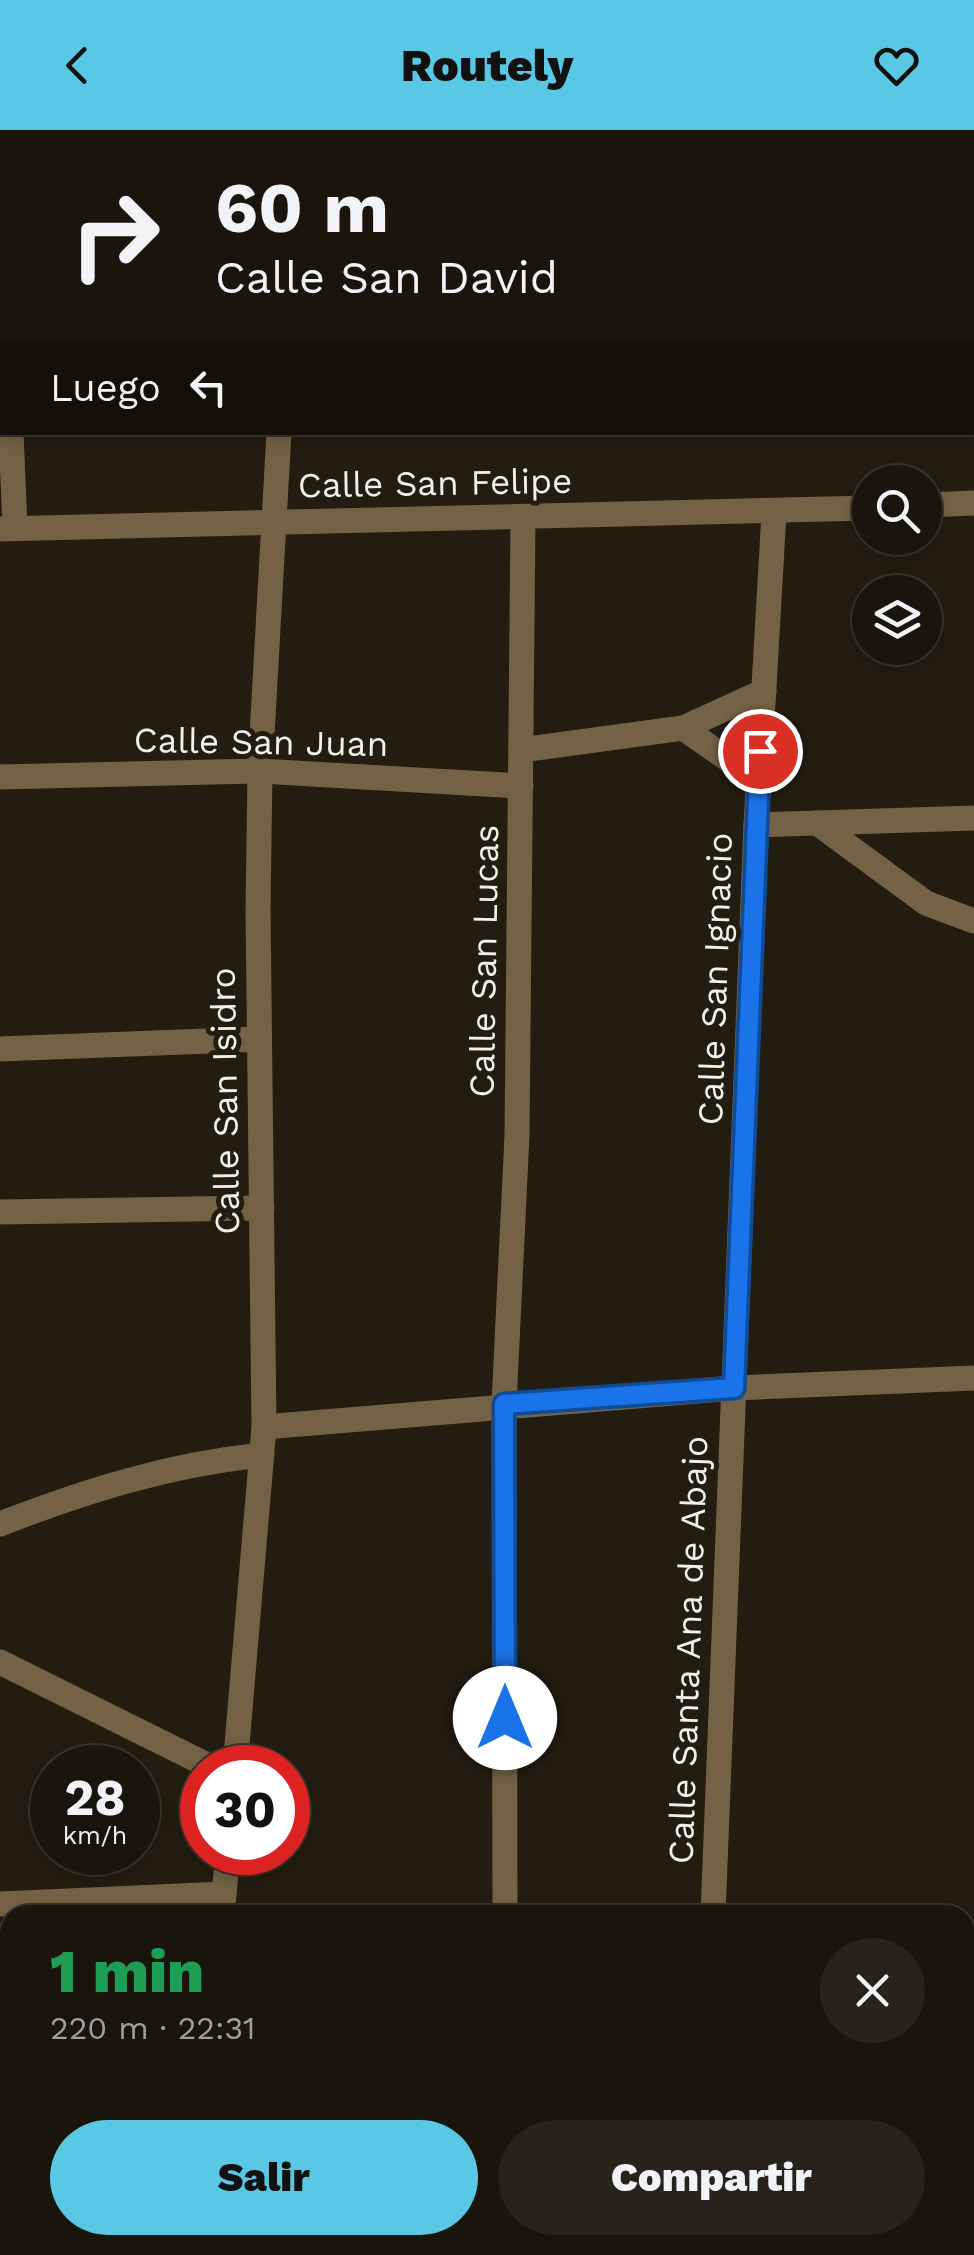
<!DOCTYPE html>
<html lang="es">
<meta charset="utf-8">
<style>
:root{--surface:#1a150c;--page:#27221a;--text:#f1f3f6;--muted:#9f9f9d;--line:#38342d;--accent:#59c8e5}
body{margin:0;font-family:"Work Sans",sans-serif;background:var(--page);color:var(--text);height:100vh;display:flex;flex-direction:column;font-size:38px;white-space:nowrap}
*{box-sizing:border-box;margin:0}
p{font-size:32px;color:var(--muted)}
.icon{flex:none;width:55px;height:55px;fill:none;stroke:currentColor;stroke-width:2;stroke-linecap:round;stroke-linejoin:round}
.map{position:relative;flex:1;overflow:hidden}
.side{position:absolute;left:0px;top:1775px;width:975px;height:350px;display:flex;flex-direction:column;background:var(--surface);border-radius:30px 30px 0 0;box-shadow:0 5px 15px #0003,0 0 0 2px var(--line)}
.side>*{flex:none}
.hud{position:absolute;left:0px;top:0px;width:975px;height:305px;box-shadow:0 5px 15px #0003,0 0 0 2px var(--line);background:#1a150c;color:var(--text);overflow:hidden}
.buttons{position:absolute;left:852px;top:335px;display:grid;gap:20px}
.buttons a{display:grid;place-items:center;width:90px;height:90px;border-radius:50%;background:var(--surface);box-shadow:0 5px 15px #0003,0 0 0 2px var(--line);font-size:50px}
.speed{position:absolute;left:30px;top:1615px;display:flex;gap:20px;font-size:50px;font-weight:700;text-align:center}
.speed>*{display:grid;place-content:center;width:130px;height:130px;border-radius:50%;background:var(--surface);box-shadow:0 5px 15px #0003,0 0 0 2px var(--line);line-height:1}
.speed small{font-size:25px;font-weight:400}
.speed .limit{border:15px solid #d22;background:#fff;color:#111}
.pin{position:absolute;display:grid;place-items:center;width:85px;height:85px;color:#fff;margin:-42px;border:5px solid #fff;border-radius:50%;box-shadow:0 2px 10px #0007}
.me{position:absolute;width:110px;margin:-55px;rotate:0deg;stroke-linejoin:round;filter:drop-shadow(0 0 8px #0008)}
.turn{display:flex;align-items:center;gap:35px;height:210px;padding:0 50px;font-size:45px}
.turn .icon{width:130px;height:130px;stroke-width:2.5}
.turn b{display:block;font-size:70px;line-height:85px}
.then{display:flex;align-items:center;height:95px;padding:0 50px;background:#0003;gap:20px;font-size:38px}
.round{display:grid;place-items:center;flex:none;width:105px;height:105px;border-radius:52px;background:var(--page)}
.head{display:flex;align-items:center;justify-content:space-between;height:170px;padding:0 50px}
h1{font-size:60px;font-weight:800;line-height:75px;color:#1e9e55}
.primary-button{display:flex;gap:20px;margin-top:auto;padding:20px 50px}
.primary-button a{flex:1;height:115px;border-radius:60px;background:var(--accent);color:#111;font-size:40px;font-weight:800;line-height:115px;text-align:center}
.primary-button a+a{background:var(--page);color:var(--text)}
header{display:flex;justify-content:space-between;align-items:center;height:130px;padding:0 50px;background:var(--accent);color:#111;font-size:45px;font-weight:800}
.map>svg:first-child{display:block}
</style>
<header><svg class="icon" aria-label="back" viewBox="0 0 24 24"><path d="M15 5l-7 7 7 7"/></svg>Routely<svg class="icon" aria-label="heart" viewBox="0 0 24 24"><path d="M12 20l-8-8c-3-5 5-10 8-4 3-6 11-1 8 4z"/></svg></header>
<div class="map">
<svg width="974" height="2125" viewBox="0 0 974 2125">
<rect width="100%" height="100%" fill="#231c10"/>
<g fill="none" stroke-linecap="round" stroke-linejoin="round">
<g stroke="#736245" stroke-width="25">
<polyline points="271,0 271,2"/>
<polyline points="972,38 974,38"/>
<polyline points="0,155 2,155"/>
<polyline points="11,302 15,398"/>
<polyline points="925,375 974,373"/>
<polyline points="0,399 870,378"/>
<polyline points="683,598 759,651"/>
<polyline points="521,620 683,598 764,561"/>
<polyline points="0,647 260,641 521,656"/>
<polyline points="817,693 926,773 974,791"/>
<polyline points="756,695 974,688"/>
<polyline points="0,919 259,909"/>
<polyline points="0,1082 262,1078"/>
<polyline points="264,1297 734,1258 974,1248"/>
<path d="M 0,1394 C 85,1361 171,1334 262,1325"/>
<polyline points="0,1532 213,1638"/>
<polyline points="235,1638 264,1297 258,779 260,641 279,302"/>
<polyline points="0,1774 224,1764"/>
<polyline points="222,1785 228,1722"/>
<polyline points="505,1785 504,1274 517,1006 523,388"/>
<polyline points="713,1785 756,695 774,383"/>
<polyline points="0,2006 10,2006"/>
<polyline points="506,2115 506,2125"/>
<polyline points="191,2125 192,2115"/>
<polyline points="699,2125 700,2115"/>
</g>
</g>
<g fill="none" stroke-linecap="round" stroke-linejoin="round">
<defs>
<polyline id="route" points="505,1588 504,1274 734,1258 760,621"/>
</defs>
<use href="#route" stroke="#114b97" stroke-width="25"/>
<use href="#route" stroke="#1a73e8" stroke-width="18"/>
</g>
<g text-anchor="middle" stroke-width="10" stroke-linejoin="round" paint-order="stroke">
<g font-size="35" fill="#f4f0e8" stroke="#231c10">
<text transform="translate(435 353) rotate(-1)" y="12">Calle San Felipe</text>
<text transform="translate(261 612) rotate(1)" y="12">Calle San Juan</text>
<text transform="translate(484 831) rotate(-89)" y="12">Calle San Lucas</text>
<text transform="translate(715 849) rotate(-88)" y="12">Calle San Ignacio</text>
<text transform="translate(225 971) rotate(-91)" y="12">Calle San Isidro</text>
<text transform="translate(688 1520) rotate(-88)" y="12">Calle Santa Ana de Abajo</text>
</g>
</g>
</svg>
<div class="buttons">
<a><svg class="icon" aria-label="search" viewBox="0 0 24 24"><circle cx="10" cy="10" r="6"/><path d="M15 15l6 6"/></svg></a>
<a><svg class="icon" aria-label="layers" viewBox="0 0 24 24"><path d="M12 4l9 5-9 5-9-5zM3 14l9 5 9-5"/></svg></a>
</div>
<div class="speed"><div>28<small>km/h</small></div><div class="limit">30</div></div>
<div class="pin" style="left:760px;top:621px;background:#d93025"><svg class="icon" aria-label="arrive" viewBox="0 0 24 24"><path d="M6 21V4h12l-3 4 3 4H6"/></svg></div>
<svg class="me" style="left:505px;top:1588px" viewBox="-20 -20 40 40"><circle r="19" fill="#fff"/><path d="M0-13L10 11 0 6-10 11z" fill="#1a73e8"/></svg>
<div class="hud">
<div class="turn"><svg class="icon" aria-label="right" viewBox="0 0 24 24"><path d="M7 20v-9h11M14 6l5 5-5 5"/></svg><div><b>60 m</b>Calle San David</div></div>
<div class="then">Luego<svg class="icon" aria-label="left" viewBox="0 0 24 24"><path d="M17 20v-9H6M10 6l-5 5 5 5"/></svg></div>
</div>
<section class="side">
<div class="head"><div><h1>1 min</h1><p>220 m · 22:31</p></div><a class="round"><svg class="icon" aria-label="close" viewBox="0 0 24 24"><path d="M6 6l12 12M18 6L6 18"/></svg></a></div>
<div class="primary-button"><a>Salir</a><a>Compartir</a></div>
</section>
</div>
